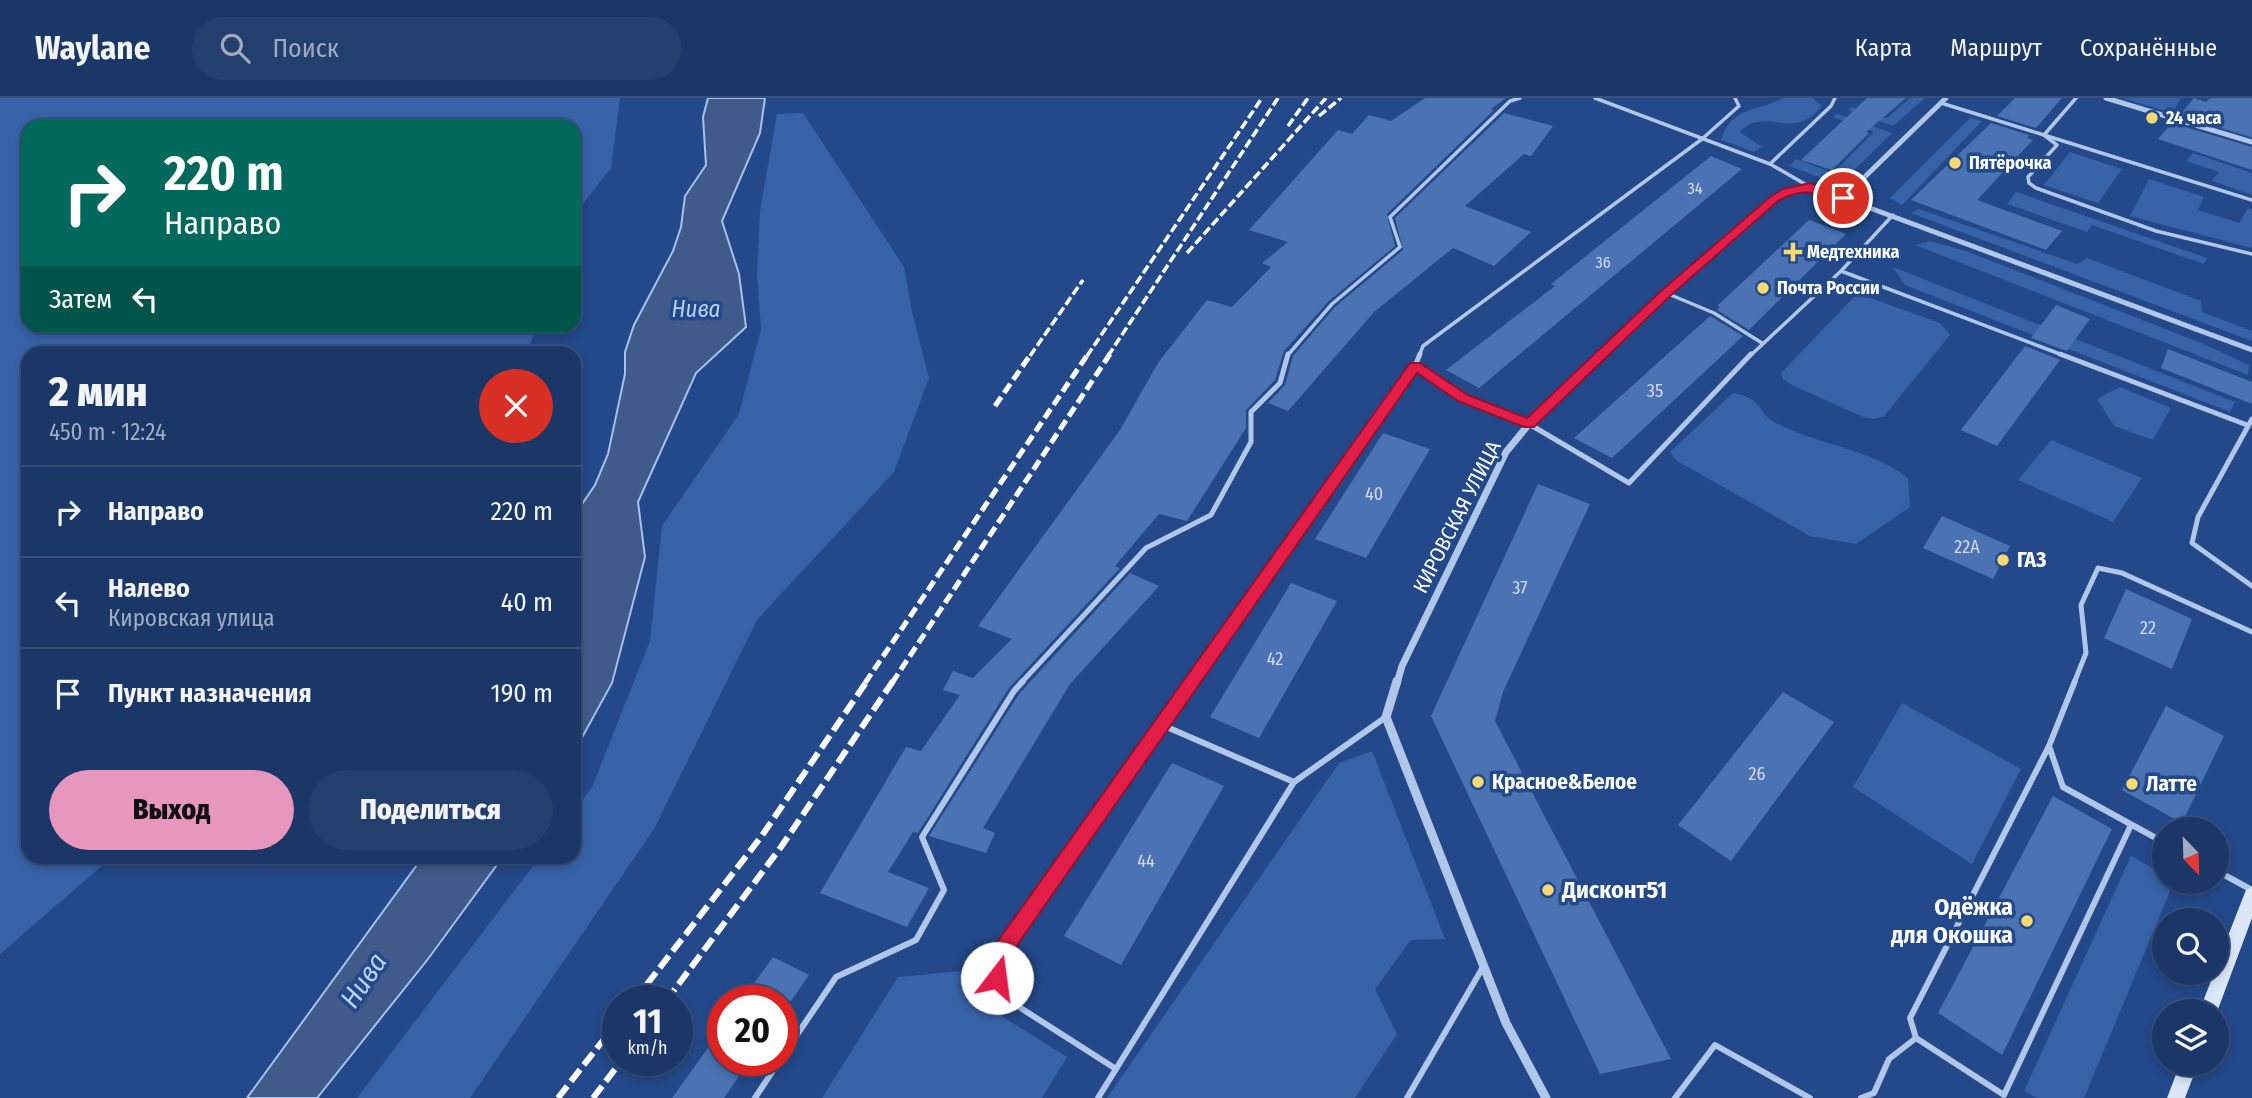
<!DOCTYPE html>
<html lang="ru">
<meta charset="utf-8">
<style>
:root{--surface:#1a3768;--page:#233f6e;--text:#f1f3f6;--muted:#9facc0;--line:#38517c;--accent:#e797bd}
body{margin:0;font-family:"Fira Sans Condensed",sans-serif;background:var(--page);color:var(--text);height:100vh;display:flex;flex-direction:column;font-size:26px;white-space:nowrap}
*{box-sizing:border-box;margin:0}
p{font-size:23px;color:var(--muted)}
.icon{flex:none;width:38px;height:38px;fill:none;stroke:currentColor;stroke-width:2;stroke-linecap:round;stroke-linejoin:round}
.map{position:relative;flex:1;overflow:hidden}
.side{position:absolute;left:21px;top:248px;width:560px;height:518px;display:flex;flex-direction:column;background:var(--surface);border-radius:21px;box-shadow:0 4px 10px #0003,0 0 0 2px var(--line)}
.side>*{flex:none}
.hud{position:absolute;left:21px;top:21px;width:560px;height:214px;border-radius:21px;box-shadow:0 4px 10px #0003,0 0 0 2px var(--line);background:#00695c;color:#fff;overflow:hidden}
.needle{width:46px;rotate:157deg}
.fabs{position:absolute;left:2152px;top:719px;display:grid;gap:14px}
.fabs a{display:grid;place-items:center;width:77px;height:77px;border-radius:50%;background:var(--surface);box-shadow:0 4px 10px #0003,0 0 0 2px var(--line);font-size:35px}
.speed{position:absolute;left:602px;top:887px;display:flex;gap:14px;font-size:35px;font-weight:700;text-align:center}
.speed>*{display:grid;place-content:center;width:91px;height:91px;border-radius:50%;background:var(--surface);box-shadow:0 4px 10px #0003,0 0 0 2px var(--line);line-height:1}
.speed small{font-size:18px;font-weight:400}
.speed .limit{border:10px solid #d22;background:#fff;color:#111}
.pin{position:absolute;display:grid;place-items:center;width:60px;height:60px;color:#fff;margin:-30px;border:4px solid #fff;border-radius:50%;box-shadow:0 2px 7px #0007}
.me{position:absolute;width:77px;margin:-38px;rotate:15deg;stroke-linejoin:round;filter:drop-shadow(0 0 5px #0008)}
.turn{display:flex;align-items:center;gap:24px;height:147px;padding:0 28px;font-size:32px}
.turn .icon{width:91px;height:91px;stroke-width:2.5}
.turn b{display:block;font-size:49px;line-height:60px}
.then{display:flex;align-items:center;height:66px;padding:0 28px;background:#0003;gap:14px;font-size:26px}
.round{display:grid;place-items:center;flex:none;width:74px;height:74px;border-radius:37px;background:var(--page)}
.summary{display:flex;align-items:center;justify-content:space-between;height:119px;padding:0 28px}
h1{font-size:42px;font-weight:800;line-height:52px}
.primary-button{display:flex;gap:14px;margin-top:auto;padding:14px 28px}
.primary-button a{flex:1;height:80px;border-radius:42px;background:var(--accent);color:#111;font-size:28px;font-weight:800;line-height:80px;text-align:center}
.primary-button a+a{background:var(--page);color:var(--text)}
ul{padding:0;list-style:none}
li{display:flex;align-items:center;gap:21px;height:91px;padding:0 28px;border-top:2px solid var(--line)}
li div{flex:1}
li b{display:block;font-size:26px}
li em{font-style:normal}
header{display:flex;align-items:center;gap:42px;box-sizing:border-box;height:98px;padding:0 35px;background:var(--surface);border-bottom:2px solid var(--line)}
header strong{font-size:33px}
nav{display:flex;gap:38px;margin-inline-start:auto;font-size:24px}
.search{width:490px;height:63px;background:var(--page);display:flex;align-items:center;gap:18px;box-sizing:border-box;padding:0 24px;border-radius:38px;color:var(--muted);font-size:26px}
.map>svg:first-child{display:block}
</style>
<header>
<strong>Waylane</strong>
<div class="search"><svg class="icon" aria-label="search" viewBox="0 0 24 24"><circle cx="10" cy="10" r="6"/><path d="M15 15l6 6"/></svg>Поиск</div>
<nav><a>Карта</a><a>Маршрут</a><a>Сохранённые</a></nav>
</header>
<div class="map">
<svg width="2252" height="1000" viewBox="0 0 2252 1000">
<rect width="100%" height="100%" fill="#23498a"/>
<g fill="#3762a7">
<polygon points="0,0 620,0 611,70 574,117 574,28 28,28 28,228 538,228 526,255 28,256 28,760 111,760 0,856"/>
<path d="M 1783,0 L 1812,0 L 1822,8 C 1792,46 1766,6 1740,34 L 1762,49 L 1754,54 L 1721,42 C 1732,7 1756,15 1783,0 Z"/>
<polygon points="1910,0 1925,0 1893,28 1848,12 1852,9 1887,20"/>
<polygon points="2123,0 2181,0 2175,10 2252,34 2252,40"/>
<polygon points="803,15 904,169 912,214 929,280 894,374 757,522 654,731 470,1000 357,1000 539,760 574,760 574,714 592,689 650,543 662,428 739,316 761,231 757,178 760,113 777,16"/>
<polygon points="1838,16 1892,35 1839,87 1790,68 1796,61 1833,75 1874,34 1833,19"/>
<polygon points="1970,20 1982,23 1902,107 1890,100"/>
<polygon points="2070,54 2122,71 2098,105 2044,87"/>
<polygon points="2193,55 2252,75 2252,97 2212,83 2219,74 2186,63"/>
<polygon points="2149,81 2204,99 2198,112 2239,125 2248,110 2252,112 2252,150 2130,118"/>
<polygon points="2016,94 2207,160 2204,166 2092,127 2087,134 2007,106"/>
<polygon points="1919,111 2077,166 2087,160 2201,203 2202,214 2252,233 2252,243 1911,115"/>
<polygon points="1930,143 1966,153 2201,245 2249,267 2248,277 1915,147"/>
<polygon points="1893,169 2235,304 2230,314 1905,187"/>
<polygon points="1862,197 1940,225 1950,237 1884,318 1874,321 1863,319 1792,287 1783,281 1781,275 1854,199"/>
<polygon points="2120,289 2171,310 2153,342 2114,328 2097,301"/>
<path d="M 1733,295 C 1767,302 1755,314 1776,325 C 1818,347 1871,351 1908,380 L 1910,409 L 1856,446 L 1810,438 L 1677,363 L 1670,354 Z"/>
<polygon points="2051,342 2142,380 2113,424 2018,382"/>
<polygon points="1902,605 2021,671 1972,766 1853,689"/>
<polygon points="1372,653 1445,841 1411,842 1375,891 1397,936 1355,1000 1107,1000 1339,665"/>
<polygon points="2131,758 2165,777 2165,784 2174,784 2084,1000 2037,1000 2024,993"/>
<polygon points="972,872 992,912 1067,959 1042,1000 822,1000 898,879"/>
</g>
<g fill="#405b8a" stroke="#a4c1eb" stroke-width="2">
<polygon points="708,0 765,0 760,35 722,123 739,176 746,229 696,275 638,404 645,459 612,585 574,654 574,418 595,387 608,356 625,276 625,254 634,227 673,153 681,129 685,98 706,67 703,19"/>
<polygon points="422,760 502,760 428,861 317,1000 247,1000"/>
</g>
<g fill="#4b72b2">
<polygon points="1425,0 1506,0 1491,11 1494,12 1387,116 1395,148 1329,203 1284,253 1275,282 1246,312 1246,330 1187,423 1159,416 1115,468 1120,470 1009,590 918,735 913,734 888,774 929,790 907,829 820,795 906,649 921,653 960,597 943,592 953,573 973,580 1012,541 978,528 1120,332 1158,265 1207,202 1232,209 1271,169 1262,165 1288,144 1249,132 1338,32 1352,36 1369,17 1391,23"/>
<polygon points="1867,0 1906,0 1866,34 1869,35 1832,72 1801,62"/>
<polygon points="2015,0 2062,0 2036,30 1997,18"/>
<polygon points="2194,0 2206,4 2210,0 2252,0 2252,39 2180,17"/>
<polygon points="1504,15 1553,28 1531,58 1524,56 1465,108 1531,134 1494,168 1453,150 1374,214 1288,313 1268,305 1285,287 1293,258 1335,209 1403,152 1395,120"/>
<polygon points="1991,25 2029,37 2027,40 2033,42 1977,102 2062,133 2046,152 1911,102"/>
<polygon points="2172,25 2252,49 2252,72 2158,41"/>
<polygon points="1711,58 1742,71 1479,290 1446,272 1555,188 1551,186"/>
<polygon points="1809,122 1846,136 1749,232 1717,212 1720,209 1717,208"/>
<polygon points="2056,207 2090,221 2067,253 2031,240"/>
<polygon points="1710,218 1743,238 1612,360 1574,340"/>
<polygon points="2025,248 2060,262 1997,348 1961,332"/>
<polygon points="2168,251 2252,284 2252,306 2161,270"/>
<polygon points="1383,335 1430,351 1366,460 1315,441"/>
<polygon points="1538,386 1590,406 1503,594 1495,623 1671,961 1600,976 1431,618"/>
<polygon points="1942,418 2010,448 1993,481 1923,450"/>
<polygon points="1130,475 1159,488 1070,586 983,730 995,735 986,755 929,738 1019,596"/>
<polygon points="1291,485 1337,503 1259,640 1210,619"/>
<polygon points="2126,491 2192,521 2172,571 2104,540"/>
<polygon points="1783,594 1834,624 1731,763 1678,727"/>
<polygon points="2166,608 2224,638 2182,725 2122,692"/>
<polygon points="1172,665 1224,688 1121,867 1064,838"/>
<polygon points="2053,698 2112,731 2002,957 1938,915"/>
<polygon points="773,859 809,877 791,903 741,903"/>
<polygon points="723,929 723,962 750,962 724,1000 672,1000"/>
</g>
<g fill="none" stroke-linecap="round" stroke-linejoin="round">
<g stroke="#b0c7ea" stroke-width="3.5">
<polyline points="1595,0 1770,66 1810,89"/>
<polyline points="2076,0 2044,37 2252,102"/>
<polyline points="1941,5 2044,37 2057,47 2028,79 2029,85 2036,90 2156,133 2252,156"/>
<polyline points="1770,66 1831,8 1835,0"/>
<polyline points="1841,173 2065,258"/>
<polyline points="1666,195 1714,215 1762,245"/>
<polyline points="1287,258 1332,206 1400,149 1390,119 1510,3 1520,0"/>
<polyline points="1419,258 1423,248 1702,41 1739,8 1735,0"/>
<polyline points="1750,258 1841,173 1893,117"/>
</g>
<g stroke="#b0c7ea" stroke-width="5">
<polyline points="2060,256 2247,327"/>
<polyline points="1415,268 1420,256"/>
<polyline points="2252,321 2198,419 2192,445 2252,488"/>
<polyline points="1021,585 1146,450 1211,417 1251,344 1251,314 1280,285 1288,256"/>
<polyline points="1191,585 1415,268 1463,300 1529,326 1629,385 1751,256"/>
<polyline points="2074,585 2086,555 2081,507 2098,470 2122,475 2252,534"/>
</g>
<g stroke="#b0c7ea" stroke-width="6">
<polyline points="1162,627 1294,684 1386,619"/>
<polyline points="2049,648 2075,583"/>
<polyline points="2217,773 2252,792"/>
<polyline points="1916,940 2004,997 2131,727"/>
<polyline points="782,959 836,879 916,842 944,792 922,739 1014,593 1023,583"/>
<polyline points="1116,971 1005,900 997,880 1002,853 1192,583"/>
<polyline points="755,1000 780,962"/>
<polyline points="1098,1000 1294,684"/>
<polyline points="1407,1000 1483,869"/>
<polyline points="1675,1000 1715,947 1810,1000"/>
<polyline points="1861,1000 1874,995 1889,961 1916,940 1910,920 2049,648 2063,689 2165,745"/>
</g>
<g stroke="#b0c7ea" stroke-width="5">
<polyline points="2106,0 2252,44"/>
<polyline points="1843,100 2252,252"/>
<path d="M 1600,258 L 1666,195 L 1774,101 C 1799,88 1817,91 1843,100 L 1946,0"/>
</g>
<polyline stroke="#b0c7ea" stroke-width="7" points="1397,585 1402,568 1506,354 1529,326 1602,256"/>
<polyline stroke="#b0c7ea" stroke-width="9" points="1397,583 1386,619 1506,925 1546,1000"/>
<g fill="#dbe6f8" fill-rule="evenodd">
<polygon points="2252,789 2252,820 2217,914 2199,914 2214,875 2217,875 2217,866 2244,797 2246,792"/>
<polygon points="2180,966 2198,966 2185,1000 2167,1000"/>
</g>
<g stroke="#fff" stroke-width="3.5" stroke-dasharray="9 3.5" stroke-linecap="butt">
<polyline points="1319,18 1341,0"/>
<polyline points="1288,28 1308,0"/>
<polyline points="1187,155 1326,0"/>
<polyline points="1030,258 1083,182"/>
<polyline points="1087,258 1262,0"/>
<polyline points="1108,258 1278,0"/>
</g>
<g stroke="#fff" stroke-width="5" stroke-dasharray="11 5" stroke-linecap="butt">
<polyline points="995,308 1031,256"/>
<polyline points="865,585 1088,256"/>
<polyline points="892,585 1110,256"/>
</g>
<g stroke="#fff" stroke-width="6" stroke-dasharray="15 6" stroke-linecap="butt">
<polyline points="634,903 761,739 867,583"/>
<polyline points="666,903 781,749 893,583"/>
<polyline points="558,1000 618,923"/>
<polyline points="593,1000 622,962"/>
</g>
</g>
<path fill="#e11d48" stroke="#92132f" stroke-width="2" d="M 1810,85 L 1849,100 L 1843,104 C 1815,96 1806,88 1778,103 L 1670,198 L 1534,329 L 1524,329 L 1458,303 L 1417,275 L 1011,856 L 1004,887 L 997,890 L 990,887 L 987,880 L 995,847 L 1410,265 L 1420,265 L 1468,297 L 1527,320 L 1661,193 L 1770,99 L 1783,91 Z"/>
<g fill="#f5d973" stroke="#23498a" stroke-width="2.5">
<circle cx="2152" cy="20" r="7"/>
<circle cx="1955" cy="65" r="7"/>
<path d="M1789.5 143.5h7v7h7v7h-7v7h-7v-7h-7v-7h7z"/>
<circle cx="1763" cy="190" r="7"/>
<circle cx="2003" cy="462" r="7"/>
<circle cx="1478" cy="684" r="7"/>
<circle cx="2132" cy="686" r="7"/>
<circle cx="1548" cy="792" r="7"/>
<circle cx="2027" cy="823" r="7"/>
</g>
<g text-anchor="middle" stroke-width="7" stroke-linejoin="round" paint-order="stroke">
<g font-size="16" fill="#d2dcec">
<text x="1695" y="96">34</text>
<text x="1603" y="170">36</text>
</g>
<g font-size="18" font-weight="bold" fill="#fff" stroke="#23498a" text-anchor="start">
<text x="2166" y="26">24 часа</text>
<text x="1969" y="71">Пятёрочка</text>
<text x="1807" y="160">Медтехника</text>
<text x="1777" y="196">Почта России</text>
</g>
<g font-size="18" fill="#d2dcec">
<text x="1655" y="299">35</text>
<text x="1374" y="402">40</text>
<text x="1967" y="455">22А</text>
<text x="1520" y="496">37</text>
<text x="2148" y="536">22</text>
<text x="1275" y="567">42</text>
<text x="1757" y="682">26</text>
<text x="1146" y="769">44</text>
</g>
<g font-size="21" fill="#fff" stroke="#23498a">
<text transform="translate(1457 419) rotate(-63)" y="7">КИРОВСКАЯ УЛИЦА</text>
</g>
<g font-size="21" font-weight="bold" fill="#fff" stroke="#23498a" text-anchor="start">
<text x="2017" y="469">ГАЗ</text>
<text x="1492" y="691">Красное&amp;Белое</text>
<text x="2146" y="693">Латте</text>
</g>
<g font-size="23" font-style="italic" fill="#bcd1f1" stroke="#23498a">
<text x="696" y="219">Нива</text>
</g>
<g font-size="24" font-weight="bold" fill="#fff" stroke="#23498a" text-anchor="start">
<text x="1562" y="800">Дисконт51</text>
<text x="2013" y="817" text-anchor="end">Одёжка<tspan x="2013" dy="28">для Окошка</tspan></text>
</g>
<g font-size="28" font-style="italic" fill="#bcd1f1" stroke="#23498a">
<text transform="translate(363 882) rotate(-56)" y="10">Нива</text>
</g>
</g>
</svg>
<div class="fabs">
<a><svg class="needle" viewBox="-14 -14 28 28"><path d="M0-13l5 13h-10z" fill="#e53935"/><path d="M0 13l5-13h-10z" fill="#9facc0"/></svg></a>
<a><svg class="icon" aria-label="search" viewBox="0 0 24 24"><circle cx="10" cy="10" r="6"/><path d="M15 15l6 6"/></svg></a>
<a><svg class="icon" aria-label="layers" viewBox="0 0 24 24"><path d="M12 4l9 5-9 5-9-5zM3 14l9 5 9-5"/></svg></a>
</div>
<div class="speed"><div>11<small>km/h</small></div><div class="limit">20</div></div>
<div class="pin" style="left:1843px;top:100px;background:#d93025"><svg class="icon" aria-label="arrive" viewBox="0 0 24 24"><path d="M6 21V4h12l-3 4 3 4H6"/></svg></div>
<svg class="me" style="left:997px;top:880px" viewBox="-20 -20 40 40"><circle r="19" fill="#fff"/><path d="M0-13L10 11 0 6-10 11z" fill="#e11d48"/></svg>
<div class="hud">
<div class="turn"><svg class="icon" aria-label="right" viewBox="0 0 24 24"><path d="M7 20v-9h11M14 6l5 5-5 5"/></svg><div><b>220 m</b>Направо</div></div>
<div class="then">Затем<svg class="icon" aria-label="left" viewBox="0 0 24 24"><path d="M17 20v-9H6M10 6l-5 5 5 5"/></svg></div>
</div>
<section class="side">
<div class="summary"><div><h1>2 мин</h1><p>450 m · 12:24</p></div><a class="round" style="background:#d93025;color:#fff"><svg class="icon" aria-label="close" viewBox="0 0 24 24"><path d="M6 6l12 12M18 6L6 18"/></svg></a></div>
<ul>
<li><svg class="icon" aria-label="right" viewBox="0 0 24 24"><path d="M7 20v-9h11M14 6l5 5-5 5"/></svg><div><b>Направо</b></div><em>220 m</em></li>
<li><svg class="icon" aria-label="left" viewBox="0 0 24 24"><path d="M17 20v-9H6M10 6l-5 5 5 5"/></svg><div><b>Налево</b><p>Кировская улица</p></div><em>40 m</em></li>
<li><svg class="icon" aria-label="arrive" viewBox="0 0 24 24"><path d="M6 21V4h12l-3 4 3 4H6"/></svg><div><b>Пункт назначения</b></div><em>190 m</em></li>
</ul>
<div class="primary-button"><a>Выход</a><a>Поделиться</a></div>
</section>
</div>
